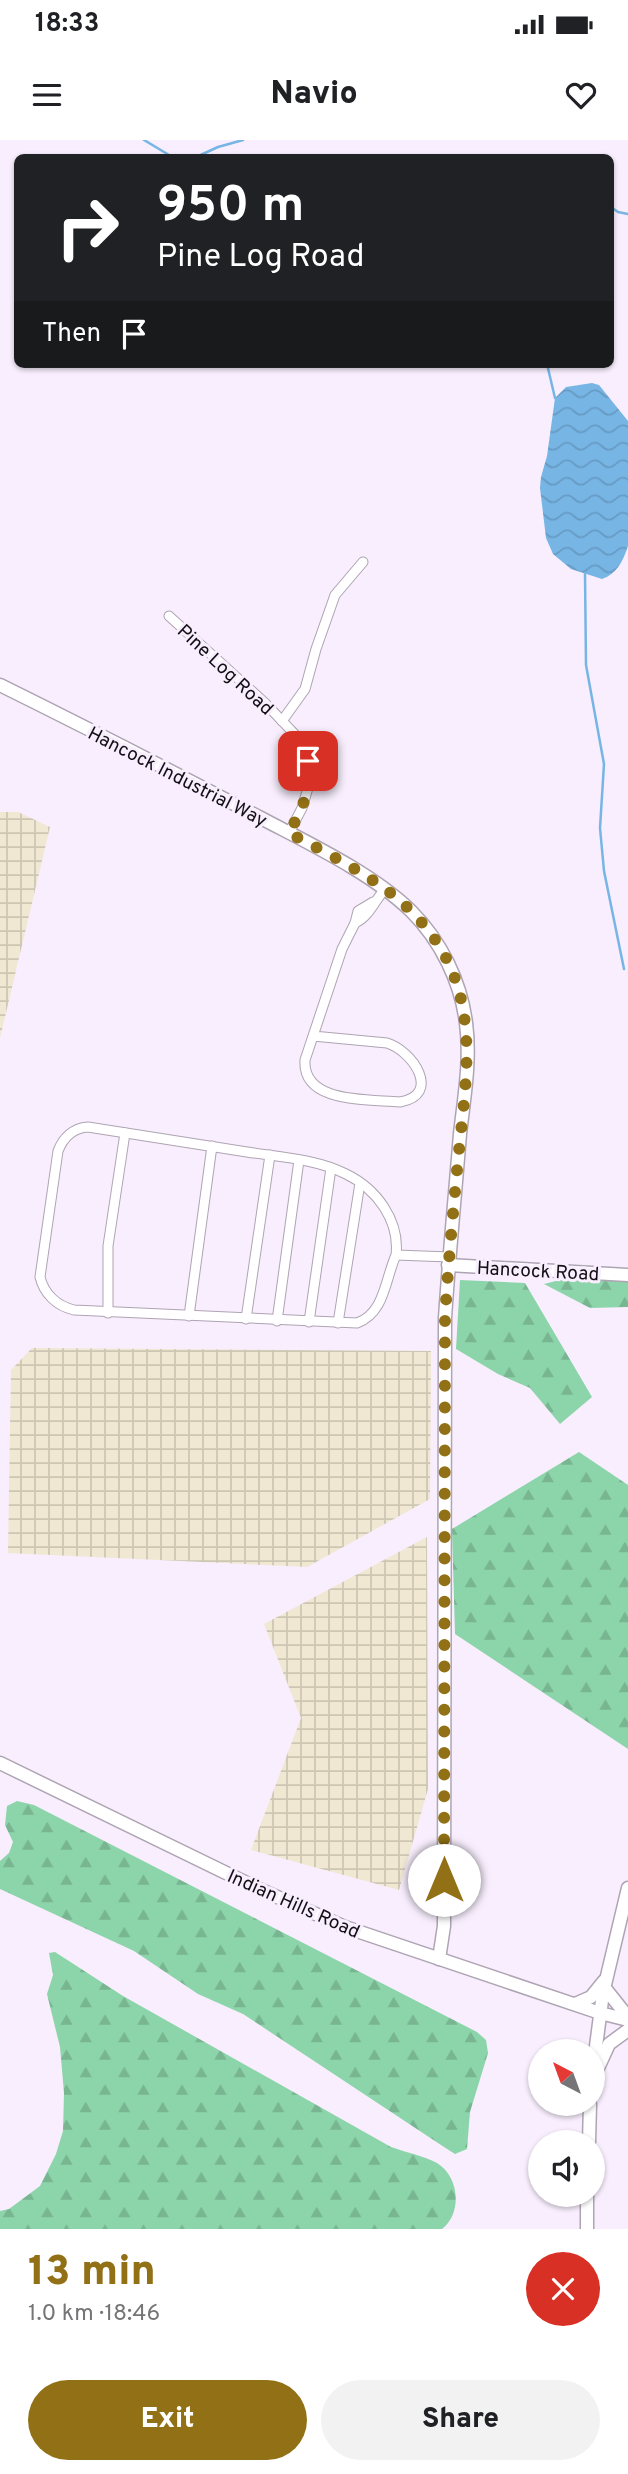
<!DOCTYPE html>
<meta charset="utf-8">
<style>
:root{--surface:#fff;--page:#f2f2f2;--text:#202124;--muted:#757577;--accent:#917016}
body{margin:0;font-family:Overpass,sans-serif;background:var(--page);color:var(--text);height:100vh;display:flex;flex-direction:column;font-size:26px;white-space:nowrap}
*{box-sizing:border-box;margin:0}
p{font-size:23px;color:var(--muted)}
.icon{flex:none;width:38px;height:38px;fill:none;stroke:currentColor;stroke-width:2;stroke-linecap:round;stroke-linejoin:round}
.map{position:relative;height:2089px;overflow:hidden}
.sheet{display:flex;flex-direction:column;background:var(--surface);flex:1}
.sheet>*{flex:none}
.banner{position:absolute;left:14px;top:14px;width:600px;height:214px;border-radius:10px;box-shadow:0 2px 5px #0004;background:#202124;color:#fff;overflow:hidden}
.needle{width:46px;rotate:319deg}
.controls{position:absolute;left:528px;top:1899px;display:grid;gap:14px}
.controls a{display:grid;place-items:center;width:77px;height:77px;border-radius:50%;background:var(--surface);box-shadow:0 2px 5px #0004;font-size:35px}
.pin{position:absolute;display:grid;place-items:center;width:60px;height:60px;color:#fff;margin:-30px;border-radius:14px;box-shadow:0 4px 10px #0006}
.me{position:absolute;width:77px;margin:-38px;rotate:0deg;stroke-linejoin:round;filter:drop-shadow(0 0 5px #0008)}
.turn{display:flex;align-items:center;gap:24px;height:147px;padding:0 28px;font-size:32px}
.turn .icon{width:91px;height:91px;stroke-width:2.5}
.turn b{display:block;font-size:49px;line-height:60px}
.then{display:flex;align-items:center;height:66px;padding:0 28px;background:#0003;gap:14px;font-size:26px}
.round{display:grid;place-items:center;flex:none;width:74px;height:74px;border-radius:37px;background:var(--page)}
.headline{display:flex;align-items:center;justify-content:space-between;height:119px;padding:0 28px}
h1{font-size:42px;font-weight:800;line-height:52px;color:var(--accent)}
.action{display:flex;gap:14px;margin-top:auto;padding:14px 28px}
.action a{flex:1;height:80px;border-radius:42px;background:var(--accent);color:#fff;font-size:28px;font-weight:800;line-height:80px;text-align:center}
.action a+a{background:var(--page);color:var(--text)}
.status{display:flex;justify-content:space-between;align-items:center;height:49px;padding:0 35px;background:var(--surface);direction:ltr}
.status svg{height:19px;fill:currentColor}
header{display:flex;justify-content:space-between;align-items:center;height:91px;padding:0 28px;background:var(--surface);font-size:32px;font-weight:800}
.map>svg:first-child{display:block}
</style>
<div class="status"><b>18:33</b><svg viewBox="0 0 49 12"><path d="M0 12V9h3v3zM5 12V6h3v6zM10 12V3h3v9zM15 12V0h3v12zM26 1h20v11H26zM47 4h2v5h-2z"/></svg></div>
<header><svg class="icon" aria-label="menu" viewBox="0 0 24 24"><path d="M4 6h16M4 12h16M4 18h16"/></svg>Navio<svg class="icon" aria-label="heart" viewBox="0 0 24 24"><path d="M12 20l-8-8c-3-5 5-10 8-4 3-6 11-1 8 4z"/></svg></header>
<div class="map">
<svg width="628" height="2089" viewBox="0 0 628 2089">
<defs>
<pattern id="industrial-grid" width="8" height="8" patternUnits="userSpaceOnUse" patternTransform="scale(1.75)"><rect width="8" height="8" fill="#f0e8d2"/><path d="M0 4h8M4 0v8" fill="none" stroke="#cdc6b3"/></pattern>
<pattern id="forest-firs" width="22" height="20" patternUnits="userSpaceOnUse" patternTransform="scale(1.75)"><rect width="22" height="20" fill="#8cd4a9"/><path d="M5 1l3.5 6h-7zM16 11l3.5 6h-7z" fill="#78b591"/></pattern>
<pattern id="water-waves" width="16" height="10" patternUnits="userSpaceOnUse" patternTransform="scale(1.75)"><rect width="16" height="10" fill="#77b5e5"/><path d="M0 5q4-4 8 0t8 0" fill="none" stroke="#669bc4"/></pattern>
</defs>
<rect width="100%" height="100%" fill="#f8eefd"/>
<g fill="url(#industrial-grid)">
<polygon points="0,672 18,672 50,687 0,898"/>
<polygon points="32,1208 431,1211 430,1359 307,1427 8,1413 11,1230"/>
<polygon points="427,1397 428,1649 399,1750 251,1710 301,1578 264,1484"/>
</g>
<g fill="url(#forest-firs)">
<polygon points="564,1139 628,1141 628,1167 590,1168 544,1144"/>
<polygon points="460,1140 525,1143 592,1257 560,1284 530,1248 498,1234 456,1209"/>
<polygon points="579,1312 628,1345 628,1609 455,1494 452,1389"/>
<polygon points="17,1661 34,1665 477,1892 486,1900 488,1913 470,1972 467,2009 455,2014 444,2007 243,1874 198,1854 134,1811 0,1749 0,1721 9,1713 13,1702 5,1685 7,1666"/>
<path d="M 55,1812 L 123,1856 L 391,2007 C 405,2012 424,2016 437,2023 C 460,2037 462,2074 442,2089 L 0,2089 L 0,2071 L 9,2069 L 40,2046 L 56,2014 L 63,1991 L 64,1953 L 60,1907 L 47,1854 L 53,1835 L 49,1813 Z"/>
</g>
<path fill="url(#water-waves)" d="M 592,243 L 599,245 L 628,281 L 628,406 C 623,421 617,434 602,439 L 571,429 L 553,414 L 546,398 L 540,348 L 541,337 L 547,316 L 555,258 L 566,247 Z"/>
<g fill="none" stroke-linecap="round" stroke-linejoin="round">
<g stroke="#77b5e5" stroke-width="2.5">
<polyline points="144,0 174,18"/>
<polyline points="194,18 218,7 243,0"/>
<polyline points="611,67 618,72 628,74"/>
<polyline points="547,224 555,258"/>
<polyline points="585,433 586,525 604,624 600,688 604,731 624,829"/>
</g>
<defs>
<g id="street">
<polyline points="169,476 265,563 304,604 311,638 302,668 289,693"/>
<polyline points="282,581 305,549 316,509 335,455 363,422"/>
<path d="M 373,762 L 358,771 L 355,783 C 369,777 375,760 385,749"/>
<path d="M 313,896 L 387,903 C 413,911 442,955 400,962 C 369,959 302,964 305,920 L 342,809 L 355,783"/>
<path d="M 396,1115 C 385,1139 385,1173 357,1183 L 74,1170 C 57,1166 44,1154 40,1137 L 58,1011 C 63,998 73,988 88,987 C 141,995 194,1004 247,1012 C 279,1017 317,1019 346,1034 C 377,1049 400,1081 396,1115 L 449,1117"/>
<polyline points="108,1173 108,1106 125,993"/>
<polyline points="189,1176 212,1006"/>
<polyline points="246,1179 270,1015"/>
<polyline points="277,1181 299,1020"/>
<polyline points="309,1182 331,1028"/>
<polyline points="338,1183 360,1043"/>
</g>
<g id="secondary">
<path d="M 0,545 C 87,588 173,632 259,677 C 308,703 372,733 411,771 C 441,801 461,842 466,883 C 471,920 464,958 460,994 C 455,1056 449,1117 445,1178 L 444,1786 L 439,1819"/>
<polyline points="448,1125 628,1135"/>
<polyline points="0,1623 257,1748 345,1787 600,1873 628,1880"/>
<polyline points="604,1847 628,1877"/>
<polyline points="575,1864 591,1857 604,1841"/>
<polyline points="593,1929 603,1853 628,1748"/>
<polyline points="593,1939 609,1904 628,1890"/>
<polyline points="589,2002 590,1964"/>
<polyline points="587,2089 587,2054"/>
</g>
</defs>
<use href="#street" stroke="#aea4b3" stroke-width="11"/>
<use href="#secondary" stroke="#aea4b3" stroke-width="15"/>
<use href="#street" stroke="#fff" stroke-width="9"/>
<use href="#secondary" stroke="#fff" stroke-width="12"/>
</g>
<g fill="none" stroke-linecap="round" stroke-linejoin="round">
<path stroke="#917016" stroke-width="12" stroke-dasharray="0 21.6" d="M 308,621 L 311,638 L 302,668 L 289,693 C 332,716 380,739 414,774 C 484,846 467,929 458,1020 C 453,1073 448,1125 445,1178 L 444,1740"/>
</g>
<g text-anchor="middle" stroke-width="6" stroke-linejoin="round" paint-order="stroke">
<g font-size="19" fill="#131015" stroke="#f8eefd">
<text transform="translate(226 529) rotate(43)" y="7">Pine Log Road</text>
<text transform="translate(178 636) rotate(27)" y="7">Hancock Industrial Way</text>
<text transform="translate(538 1130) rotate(3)" y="7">Hancock Road</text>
<text transform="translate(294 1763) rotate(24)" y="7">Indian Hills Road</text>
</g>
</g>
</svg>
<div class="controls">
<a><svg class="needle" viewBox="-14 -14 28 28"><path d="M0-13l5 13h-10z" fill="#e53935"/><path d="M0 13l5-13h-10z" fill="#757577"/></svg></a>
<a><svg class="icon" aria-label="sound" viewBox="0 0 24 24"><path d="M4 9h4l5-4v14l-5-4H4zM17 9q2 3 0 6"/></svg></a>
</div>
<div class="pin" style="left:308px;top:621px;background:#d93025"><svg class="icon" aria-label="arrive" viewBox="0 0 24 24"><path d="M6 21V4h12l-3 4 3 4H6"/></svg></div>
<svg class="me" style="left:444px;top:1740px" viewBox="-20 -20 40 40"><circle r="19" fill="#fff"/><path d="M0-13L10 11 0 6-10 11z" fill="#917016"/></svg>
<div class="banner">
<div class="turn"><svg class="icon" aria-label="right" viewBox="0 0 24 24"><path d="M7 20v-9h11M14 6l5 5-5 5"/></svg><div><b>950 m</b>Pine Log Road</div></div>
<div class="then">Then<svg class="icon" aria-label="arrive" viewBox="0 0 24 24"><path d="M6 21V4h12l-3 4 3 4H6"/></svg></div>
</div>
</div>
<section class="sheet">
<div class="headline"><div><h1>13 min</h1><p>1.0 km · 18:46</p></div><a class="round" style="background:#d93025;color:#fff"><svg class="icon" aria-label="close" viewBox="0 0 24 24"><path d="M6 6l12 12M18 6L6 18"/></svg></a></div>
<div class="action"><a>Exit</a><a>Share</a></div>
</section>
